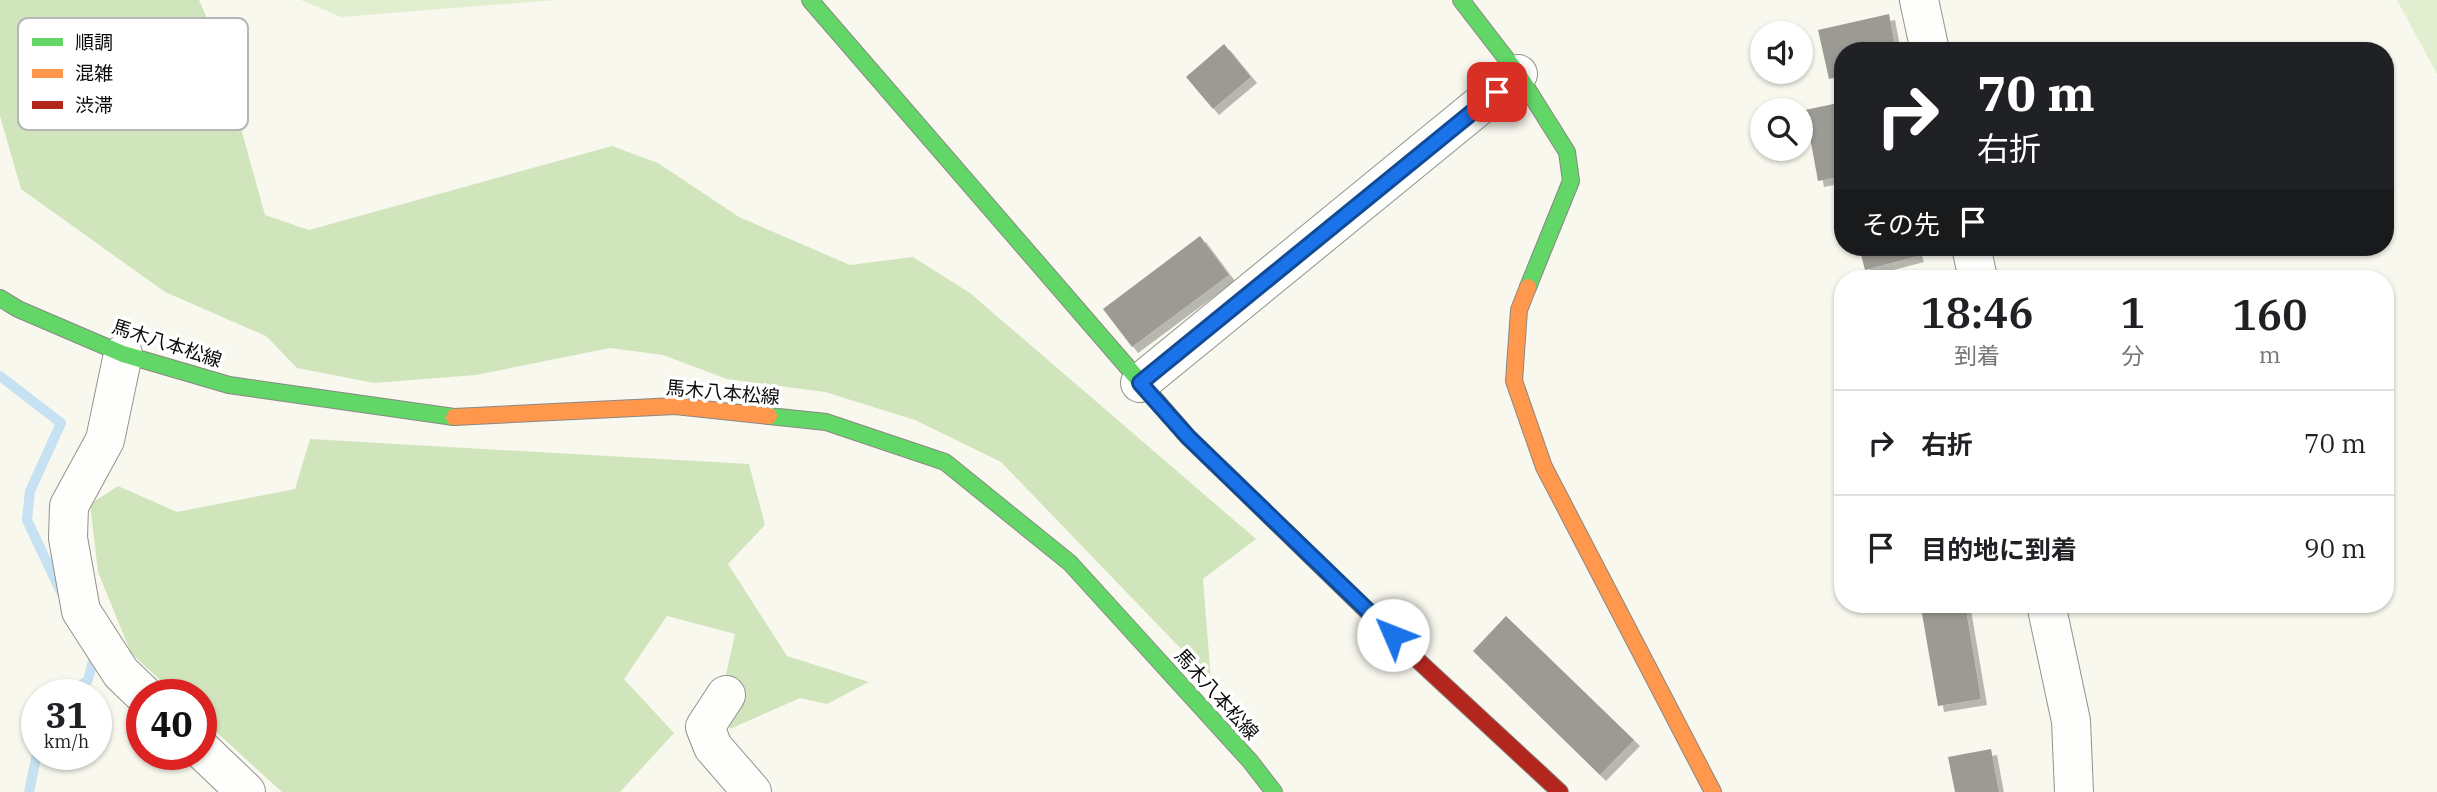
<!DOCTYPE html>
<html lang="ja">
<meta charset="utf-8">
<style>
:root{--surface:#fff;--page:#f2f2f2;--text:#202124;--muted:#757577;--line:#e0e0e0}
body{margin:0;font-family:"IBM Plex Serif","Noto Sans JP",serif;background:var(--page);color:var(--text);height:100vh;display:flex;flex-direction:column;font-size:26px;white-space:nowrap}
*{box-sizing:border-box;margin:0}
p{font-size:23px;color:var(--muted)}
.icon{flex:none;width:38px;height:38px;fill:none;stroke:currentColor;stroke-width:2;stroke-linecap:round;stroke-linejoin:round}
.map{position:relative;flex:1;overflow:hidden}
.sheet{position:absolute;left:1834px;top:270px;width:560px;height:343px;display:flex;flex-direction:column;background:var(--surface);border-radius:28px;box-shadow:0 2px 5px #0004}
.sheet>*{flex:none}
.banner{position:absolute;left:1834px;top:42px;width:560px;height:214px;border-radius:28px;box-shadow:0 2px 5px #0004;background:#202124;color:#fff;overflow:hidden}
.controls{position:absolute;left:1750px;top:21px;display:grid;gap:14px}
.controls a{display:grid;place-items:center;width:63px;height:63px;border-radius:50%;background:var(--surface);box-shadow:0 2px 5px #0004;font-size:35px}
.speed{position:absolute;left:21px;top:679px;display:flex;gap:14px;font-size:35px;font-weight:700;text-align:center}
.speed>*{display:grid;place-content:center;width:91px;height:91px;border-radius:50%;background:var(--surface);box-shadow:0 2px 5px #0004;line-height:1}
.speed small{font-size:18px;font-weight:400}
.speed .limit{border:10px solid #d22;background:#fff;color:#111}
.pin{position:absolute;display:grid;place-items:center;width:60px;height:60px;color:#fff;margin:-30px;border-radius:14px;box-shadow:0 4px 10px #0006}
.me{position:absolute;width:77px;margin:-38px;rotate:314deg;stroke-linejoin:round;filter:drop-shadow(0 0 5px #0008)}
.turn{display:flex;align-items:center;gap:24px;height:147px;padding:0 28px;font-size:32px}
.turn .icon{width:91px;height:91px;stroke-width:2.5}
.turn b{display:block;font-size:49px;line-height:60px}
.then{display:flex;align-items:center;height:66px;padding:0 28px;background:#0003;gap:14px;font-size:26px}
.eta{display:flex;justify-content:space-evenly;align-items:center;height:119px;text-align:center}
.eta b{font-size:42px;font-weight:600;line-height:49px}
ul{padding:0;list-style:none}
li{display:flex;align-items:center;gap:21px;height:105px;padding:0 28px;border-top:2px solid var(--line)}
li div{flex:1}
li b{display:block;font-size:26px}
li em{font-style:normal}
.map>svg:first-child{display:block}
</style>
<div class="map">
<svg width="2437" height="792" viewBox="0 0 2437 792">
<defs>
<filter id="shadow"><feDropShadow dx="6" dy="6" stdDeviation="0" flood-color="#0004"/></filter>
</defs>
<rect width="100%" height="100%" fill="#f9f8ee"/>
<g fill="#e1eecf">
<polygon points="301,0 555,0 341,17"/>
<polygon points="2397,0 2437,0 2437,74"/>
</g>
<g fill="#d1e5bd">
<polygon points="0,0 199,0 216,38 265,215 309,230 612,146 658,163 739,217 850,265 913,257 970,293 1256,539 1203,579 1211,680 1001,462 915,420 825,392 727,379 663,355 610,348 476,375 374,383 297,368 266,336 165,292 21,189 0,116"/>
<polygon points="310,439 749,464 765,525 728,564 787,656 869,682 827,704 800,698 730,729 726,674 735,634 667,616 624,679 674,733 620,792 282,792 201,718 201,695 176,695 131,653 98,572 90,504 118,486 177,512 295,489"/>
</g>
<g fill="none" stroke-linecap="round" stroke-linejoin="round">
<g stroke="#c6e2f2" stroke-width="10">
<polyline points="0,376 61,423 30,491 27,520 61,592"/>
<polyline points="68,695 88,680 94,658 90,650"/>
<polyline points="29,792 37,754"/>
</g>
</g>
<g fill="#9c9a94" filter="url(#shadow)">
<polygon points="1889,14 1896,51 1843,51 1843,76 1829,79 1818,30"/>
<polygon points="1224,44 1251,77 1213,109 1186,77"/>
<polygon points="1843,102 1843,176 1818,181 1805,110"/>
<polygon points="1200,236 1229,275 1132,347 1103,309"/>
<polygon points="1859,247 1915,247 1918,256 1865,270"/>
<polygon points="1947,604 1965,604 1981,699 1938,706 1921,608"/>
<polygon points="1506,616 1634,740 1600,775 1473,651"/>
<polygon points="1991,749 1999,792 1955,792 1948,757"/>
</g>
<g fill="none" stroke-linecap="round" stroke-linejoin="round">
<defs>
<g id="street">
<polyline points="1919,0 1930,51"/>
<polyline points="1971,247 1978,278"/>
<polyline points="123,354 105,440 69,506 68,538 81,611 121,673 144,695"/>
<polyline points="1140,383 1518,74"/>
<polyline points="2046,604 2071,721 2074,792"/>
<polyline points="726,695 705,727 713,747 752,792"/>
<polyline points="201,749 246,792"/>
</g>
<g id="fast">
<polyline points="810,0 1143,385"/>
<polyline points="1461,0 1518,74 1567,152 1571,181 1528,287"/>
<polyline points="0,298 18,309 123,354 229,385 454,417"/>
<polyline points="769,416 826,422 945,462 1070,563 1250,761 1274,792"/>
</g>
<g id="slow">
<polyline points="1528,287 1519,310 1514,381 1544,467 1713,792"/>
<polyline points="1143,385 1188,437 1411,654"/>
<polyline points="454,417 675,406 769,416"/>
</g>
<polyline id="jam" points="1411,654 1560,792"/>
</defs>
<use href="#street" stroke="#92928d" stroke-width="40"/>
<use href="#fast" stroke="#898884" stroke-width="18"/>
<use href="#slow" stroke="#898884" stroke-width="18"/>
<use href="#jam" stroke="#898884" stroke-width="18"/>
<use href="#street" stroke="#fefefc" stroke-width="38"/>
<use href="#fast" stroke="#63d668" stroke-width="16"/>
<use href="#slow" stroke="#ff974d" stroke-width="16"/>
<use href="#jam" stroke="#b3261e" stroke-width="16"/>
</g>
<g fill="none" stroke-linecap="round" stroke-linejoin="round">
<defs>
<polyline id="route" points="1393,635 1188,437 1140,383 1497,92"/>
</defs>
<use href="#route" stroke="#114b97" stroke-width="18"/>
<use href="#route" stroke="#1a73e8" stroke-width="12"/>
</g>
<g text-anchor="middle" stroke-width="7" stroke-linejoin="round" paint-order="stroke">
<g font-size="19" fill="#0b0b0b" stroke="#fff">
<text transform="translate(167 343) rotate(18)" y="7">馬木八本松線</text>
<text transform="translate(723 392) rotate(5)" y="7">馬木八本松線</text>
<text transform="translate(1217 694) rotate(48)" y="7">馬木八本松線</text>
</g>
</g>
<rect x="18" y="18" width="230" height="112" rx="10" fill="#fff" stroke="#b6b6b6" stroke-width="2"/>
<rect x="32" y="38" width="31" height="8" fill="#63d668"/>
<rect x="32" y="69" width="31" height="9" fill="#ff974d"/>
<rect x="32" y="101" width="31" height="8" fill="#b3261e"/>
<g font-size="19" fill="#0b0b0b">
<text x="75" y="49">順調</text>
<text x="75" y="80">混雑</text>
<text x="75" y="112">渋滞</text>
</g>
</svg>
<div class="controls">
<a><svg class="icon" aria-label="sound" viewBox="0 0 24 24"><path d="M4 9h4l5-4v14l-5-4H4zM17 9q2 3 0 6"/></svg></a>
<a><svg class="icon" aria-label="search" viewBox="0 0 24 24"><circle cx="10" cy="10" r="6"/><path d="M15 15l6 6"/></svg></a>
</div>
<div class="speed"><div>31<small>km/h</small></div><div class="limit">40</div></div>
<div class="pin" style="left:1497px;top:92px;background:#d93025"><svg class="icon" aria-label="arrive" viewBox="0 0 24 24"><path d="M6 21V4h12l-3 4 3 4H6"/></svg></div>
<svg class="me" style="left:1393px;top:635px" viewBox="-20 -20 40 40"><circle r="19" fill="#fff"/><path d="M0-13L10 11 0 6-10 11z" fill="#1a73e8"/></svg>
<div class="banner">
<div class="turn"><svg class="icon" aria-label="right" viewBox="0 0 24 24"><path d="M7 20v-9h11M14 6l5 5-5 5"/></svg><div><b>70 m</b>右折</div></div>
<div class="then">その先<svg class="icon" aria-label="arrive" viewBox="0 0 24 24"><path d="M6 21V4h12l-3 4 3 4H6"/></svg></div>
</div>
<section class="sheet">
<div class="eta">
<div><b>18:46</b><p>到着</p></div>
<div><b>1</b><p>分</p></div>
<div><b>160</b><p>m</p></div>
</div>
<ul>
<li><svg class="icon" aria-label="right" viewBox="0 0 24 24"><path d="M7 20v-9h11M14 6l5 5-5 5"/></svg><div><b>右折</b></div><em>70 m</em></li>
<li><svg class="icon" aria-label="arrive" viewBox="0 0 24 24"><path d="M6 21V4h12l-3 4 3 4H6"/></svg><div><b>目的地に到着</b></div><em>90 m</em></li>
</ul>
</section>
</div>
